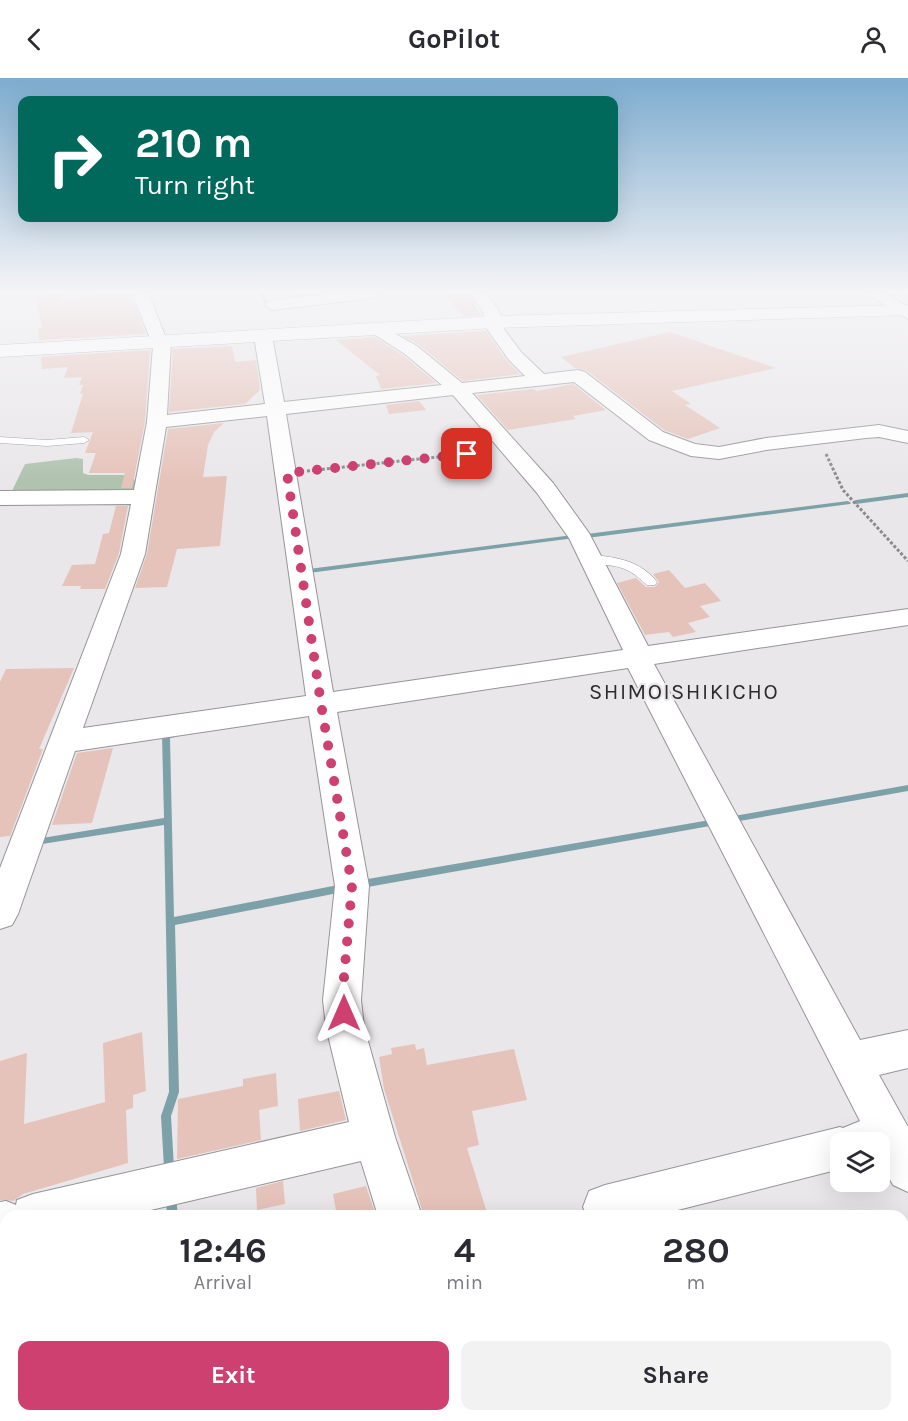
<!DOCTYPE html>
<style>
:root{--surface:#fff;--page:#f2f2f3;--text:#2b2b33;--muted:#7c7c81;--accent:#cd4070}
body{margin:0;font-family:Karla,sans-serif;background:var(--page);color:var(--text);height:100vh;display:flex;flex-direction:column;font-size:22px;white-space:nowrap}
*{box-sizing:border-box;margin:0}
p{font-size:20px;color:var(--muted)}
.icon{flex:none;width:33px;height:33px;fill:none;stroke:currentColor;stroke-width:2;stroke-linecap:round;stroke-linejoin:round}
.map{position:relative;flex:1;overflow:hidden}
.panel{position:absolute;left:0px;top:1132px;width:909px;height:212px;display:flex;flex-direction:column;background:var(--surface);border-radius:18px 18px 0 0;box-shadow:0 6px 24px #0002}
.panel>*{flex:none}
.banner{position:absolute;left:18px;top:18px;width:600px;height:126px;border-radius:12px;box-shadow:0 6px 24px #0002;background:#00695c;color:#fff;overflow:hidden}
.controls{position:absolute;left:830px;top:1054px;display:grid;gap:12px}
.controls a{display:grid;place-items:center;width:60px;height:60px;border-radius:12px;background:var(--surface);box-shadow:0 6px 24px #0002;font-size:30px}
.pin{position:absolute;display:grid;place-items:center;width:51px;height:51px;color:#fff;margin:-26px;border-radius:12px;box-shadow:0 3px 9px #0006}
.me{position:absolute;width:66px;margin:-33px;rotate:0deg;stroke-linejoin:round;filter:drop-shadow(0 0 4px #0008)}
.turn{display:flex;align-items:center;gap:21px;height:126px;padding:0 18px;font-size:27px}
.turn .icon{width:78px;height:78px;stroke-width:2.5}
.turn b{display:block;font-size:42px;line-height:51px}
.eta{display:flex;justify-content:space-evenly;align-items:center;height:102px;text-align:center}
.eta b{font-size:36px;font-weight:700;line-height:42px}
.primary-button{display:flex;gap:12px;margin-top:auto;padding:12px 18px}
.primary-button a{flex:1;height:69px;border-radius:12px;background:var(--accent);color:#fff;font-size:24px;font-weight:700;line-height:69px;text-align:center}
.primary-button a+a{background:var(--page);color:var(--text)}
header{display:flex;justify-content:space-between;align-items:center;height:78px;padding:0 18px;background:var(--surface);font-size:27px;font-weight:700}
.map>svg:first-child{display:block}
</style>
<header><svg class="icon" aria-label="back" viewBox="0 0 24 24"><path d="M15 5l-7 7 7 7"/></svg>GoPilot<svg class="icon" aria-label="person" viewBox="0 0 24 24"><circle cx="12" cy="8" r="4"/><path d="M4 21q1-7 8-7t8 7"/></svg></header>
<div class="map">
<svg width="908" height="1343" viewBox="0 0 908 1343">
<rect width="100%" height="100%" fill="#e9e7ea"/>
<polygon fill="#b0c3af" points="76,380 83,381 83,395 88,397 129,397 133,399 137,408 133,416 10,417 25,386"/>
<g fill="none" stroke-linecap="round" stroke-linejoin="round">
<g fill="#7da1a9" fill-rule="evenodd">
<polygon points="260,215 264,215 267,226 264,225"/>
<polygon points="908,415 908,419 856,426 853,424 856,422"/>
<polygon points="848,423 851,425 850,426 587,460 584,458 587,456"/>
<polygon points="573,457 575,458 575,460 309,495 306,493 309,491"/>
<polygon points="166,654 172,654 176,657 175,659 170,660 174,839 343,806 346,807 347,810 346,813 343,814 175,847 179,1014 171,1038 174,1090 173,1094 169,1095 165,1094 164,1090 161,1038 169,1014 164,747 42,766 39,765 38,763 39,761 42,760 164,740 162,657"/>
<polygon points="908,707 908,713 734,744 731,743 730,741 731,739 734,738"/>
<polygon points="710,742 713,743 714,745 713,747 710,748 362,810 359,809 358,806 359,803 362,802"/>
<polygon points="171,1114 175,1115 176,1119 178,1138 167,1138 166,1119 167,1115"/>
<polygon points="188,1338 200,1338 201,1343 189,1343"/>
</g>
</g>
<g fill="#e6c3ba">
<polygon points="119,215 130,215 146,256 39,262 38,250 42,250 36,219 59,216 60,223"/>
<polygon points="444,215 467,215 481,237 463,238"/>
<polygon points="486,253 507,283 520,296 463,303 418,266 403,258"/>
<polygon points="670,254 776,290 672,313 691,326 685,327 720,350 688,361 664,352 586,292 575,290 561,279"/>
<polygon points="375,259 404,278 436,305 381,311 376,298 380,297 336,262"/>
<polygon points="232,268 235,284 256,282 260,312 245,326 169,334 173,271"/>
<polygon points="150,272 145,344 132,410 121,410 125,395 89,395 96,375 85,375 93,354 71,355 83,316 80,316 83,307 79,307 82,299 64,300 68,289 42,291 41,279"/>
<polygon points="573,306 606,332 573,338 576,341 508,352 477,317 534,311 537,313"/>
<polygon points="419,323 426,332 389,336 386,327"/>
<polygon points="224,345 214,354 208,367 203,399 227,398 220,468 177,471 167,509 135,510 147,476 168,351"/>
<polygon points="116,428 128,428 119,475 105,511 80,511 81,508 62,508 72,487 95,486 103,456 109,455"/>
<polygon points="669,492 685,510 705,505 721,523 700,528 710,539 688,545 696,554 673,559 669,554 645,557 617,505 636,500 646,509 655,509 659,504 653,496"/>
<polygon points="74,590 39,671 43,671 10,758 0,759 0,604 6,591"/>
<polygon points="113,670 92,745 52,747 77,675"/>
<polygon points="142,954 146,1013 133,1017 133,1030 126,1032 128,1085 23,1116 13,1123 0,1122 0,983 27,975 24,1046 105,1024 103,965"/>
<polygon points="415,966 416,972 424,970 427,987 514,971 527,1022 472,1033 479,1067 467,1070 488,1138 424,1138 384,1011 379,979 392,976 391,970"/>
<polygon points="276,995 278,1028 259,1032 261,1062 177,1081 178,1021 243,1008 243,1001"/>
<polygon points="339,1013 346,1042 300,1053 298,1021"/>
<polygon points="283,1103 285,1126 257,1132 256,1110"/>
<polygon points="366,1108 376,1138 337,1138 333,1116"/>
</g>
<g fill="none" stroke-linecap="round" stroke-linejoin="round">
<defs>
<g id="lane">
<polygon points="0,359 47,362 84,359 89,362 84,365 47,368 0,365"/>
<path d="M 592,477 C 617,479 641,483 657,504 L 655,507 L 647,507 C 623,484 616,490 588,484 L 588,478 Z"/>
</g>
<g id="street">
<path d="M 132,215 L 148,215 L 166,260 L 171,264 L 167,337 L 265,326 L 254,258 L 257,254 L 269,254 L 272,258 L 284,324 L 442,307 L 405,276 L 372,255 L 370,251 L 372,247 L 378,246 L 417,268 L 462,305 L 525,298 L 509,282 L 482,244 L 485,240 L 482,232 L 469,215 L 485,215 L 498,231 L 503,244 L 501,247 L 521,274 L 544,296 L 578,292 L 585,294 L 663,354 L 695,366 L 719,369 L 766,360 L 879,347 L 908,353 L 908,365 L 879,359 L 866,360 L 766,372 L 719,381 L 691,378 L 649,362 L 574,304 L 472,315 L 553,405 L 589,455 L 648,568 L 908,531 L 908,547 L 654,586 L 860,962 L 908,952 L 908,990 L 879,997 L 908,1049 L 908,1114 L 893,1107 L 879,1081 L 879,1065 L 840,1065 L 840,1091 L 654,1138 L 587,1138 L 583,1129 L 589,1113 L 605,1107 L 840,1049 L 843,1050 L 860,1043 L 628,590 L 337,634 L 369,808 L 361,922 L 364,949 L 395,1059 L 422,1138 L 378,1138 L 361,1083 L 125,1138 L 6,1138 L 6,1167 L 0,1168 L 0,1124 L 6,1123 L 16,1127 L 17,1122 L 33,1116 L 349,1044 L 326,949 L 323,922 L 335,808 L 309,638 L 75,673 L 18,836 L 12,847 L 0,851 L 0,790 L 121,476 L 131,426 L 0,427 L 0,413 L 134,412 L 147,344 L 153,268 ZM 453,317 L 537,415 L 569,460 L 623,572 L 333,614 L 286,336 ZM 267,338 L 306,618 L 83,650 L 145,476 L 166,349 Z"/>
<polygon points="333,215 380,215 372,220 272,232 264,227 272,222"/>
<polygon points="865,215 884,215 908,229 908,241"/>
<polygon points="382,1338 432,1338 433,1343 383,1343"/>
</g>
<polygon id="secondary" points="908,227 908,237 495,250 0,279 0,267 495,238"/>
</defs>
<use href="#lane" stroke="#969498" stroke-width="1"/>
<use href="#street" stroke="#969498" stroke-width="2"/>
<use href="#secondary" stroke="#969498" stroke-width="1"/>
<g stroke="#8a898b" stroke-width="3" stroke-dasharray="3 2" stroke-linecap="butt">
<polyline points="826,376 843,412 908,483"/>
<polyline points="307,393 484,374"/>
</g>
<use href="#lane" fill="#fff" fill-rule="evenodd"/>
<use href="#street" fill="#fff" fill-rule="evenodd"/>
<use href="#secondary" fill="#fff" fill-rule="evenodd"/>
</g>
<linearGradient id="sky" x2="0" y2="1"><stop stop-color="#7daccf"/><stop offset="0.53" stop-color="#f5f4f6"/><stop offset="1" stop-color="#f5f4f6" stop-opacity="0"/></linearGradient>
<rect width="908" height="403" fill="url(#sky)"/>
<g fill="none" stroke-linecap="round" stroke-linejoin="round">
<polyline stroke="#cd4070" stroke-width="10" stroke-dasharray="0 18" points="344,935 342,922 352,808 321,626 287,395 467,376"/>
</g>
<g text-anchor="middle" stroke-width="4.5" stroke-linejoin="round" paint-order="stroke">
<g font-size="22" letter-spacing="1.5" fill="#2d2c2d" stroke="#e9e7ea">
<text x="684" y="621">SHIMOISHIKICHO</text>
</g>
</g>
</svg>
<div class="controls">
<a><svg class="icon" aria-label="layers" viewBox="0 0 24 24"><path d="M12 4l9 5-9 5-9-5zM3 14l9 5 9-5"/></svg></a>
</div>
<div class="pin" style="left:467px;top:376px;background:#d93025"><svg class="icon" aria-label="arrive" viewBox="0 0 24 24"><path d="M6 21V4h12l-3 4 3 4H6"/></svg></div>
<svg class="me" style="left:344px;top:935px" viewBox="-20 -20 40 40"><path d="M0-17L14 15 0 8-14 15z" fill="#cd4070" stroke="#fff" stroke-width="4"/></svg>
<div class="banner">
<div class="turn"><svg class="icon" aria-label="right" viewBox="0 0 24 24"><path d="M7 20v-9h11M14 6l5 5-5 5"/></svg><div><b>210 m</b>Turn right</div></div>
</div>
<section class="panel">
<div class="eta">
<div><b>12:46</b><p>Arrival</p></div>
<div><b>4</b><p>min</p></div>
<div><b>280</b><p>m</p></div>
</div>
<div class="primary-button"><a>Exit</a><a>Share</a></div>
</section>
</div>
